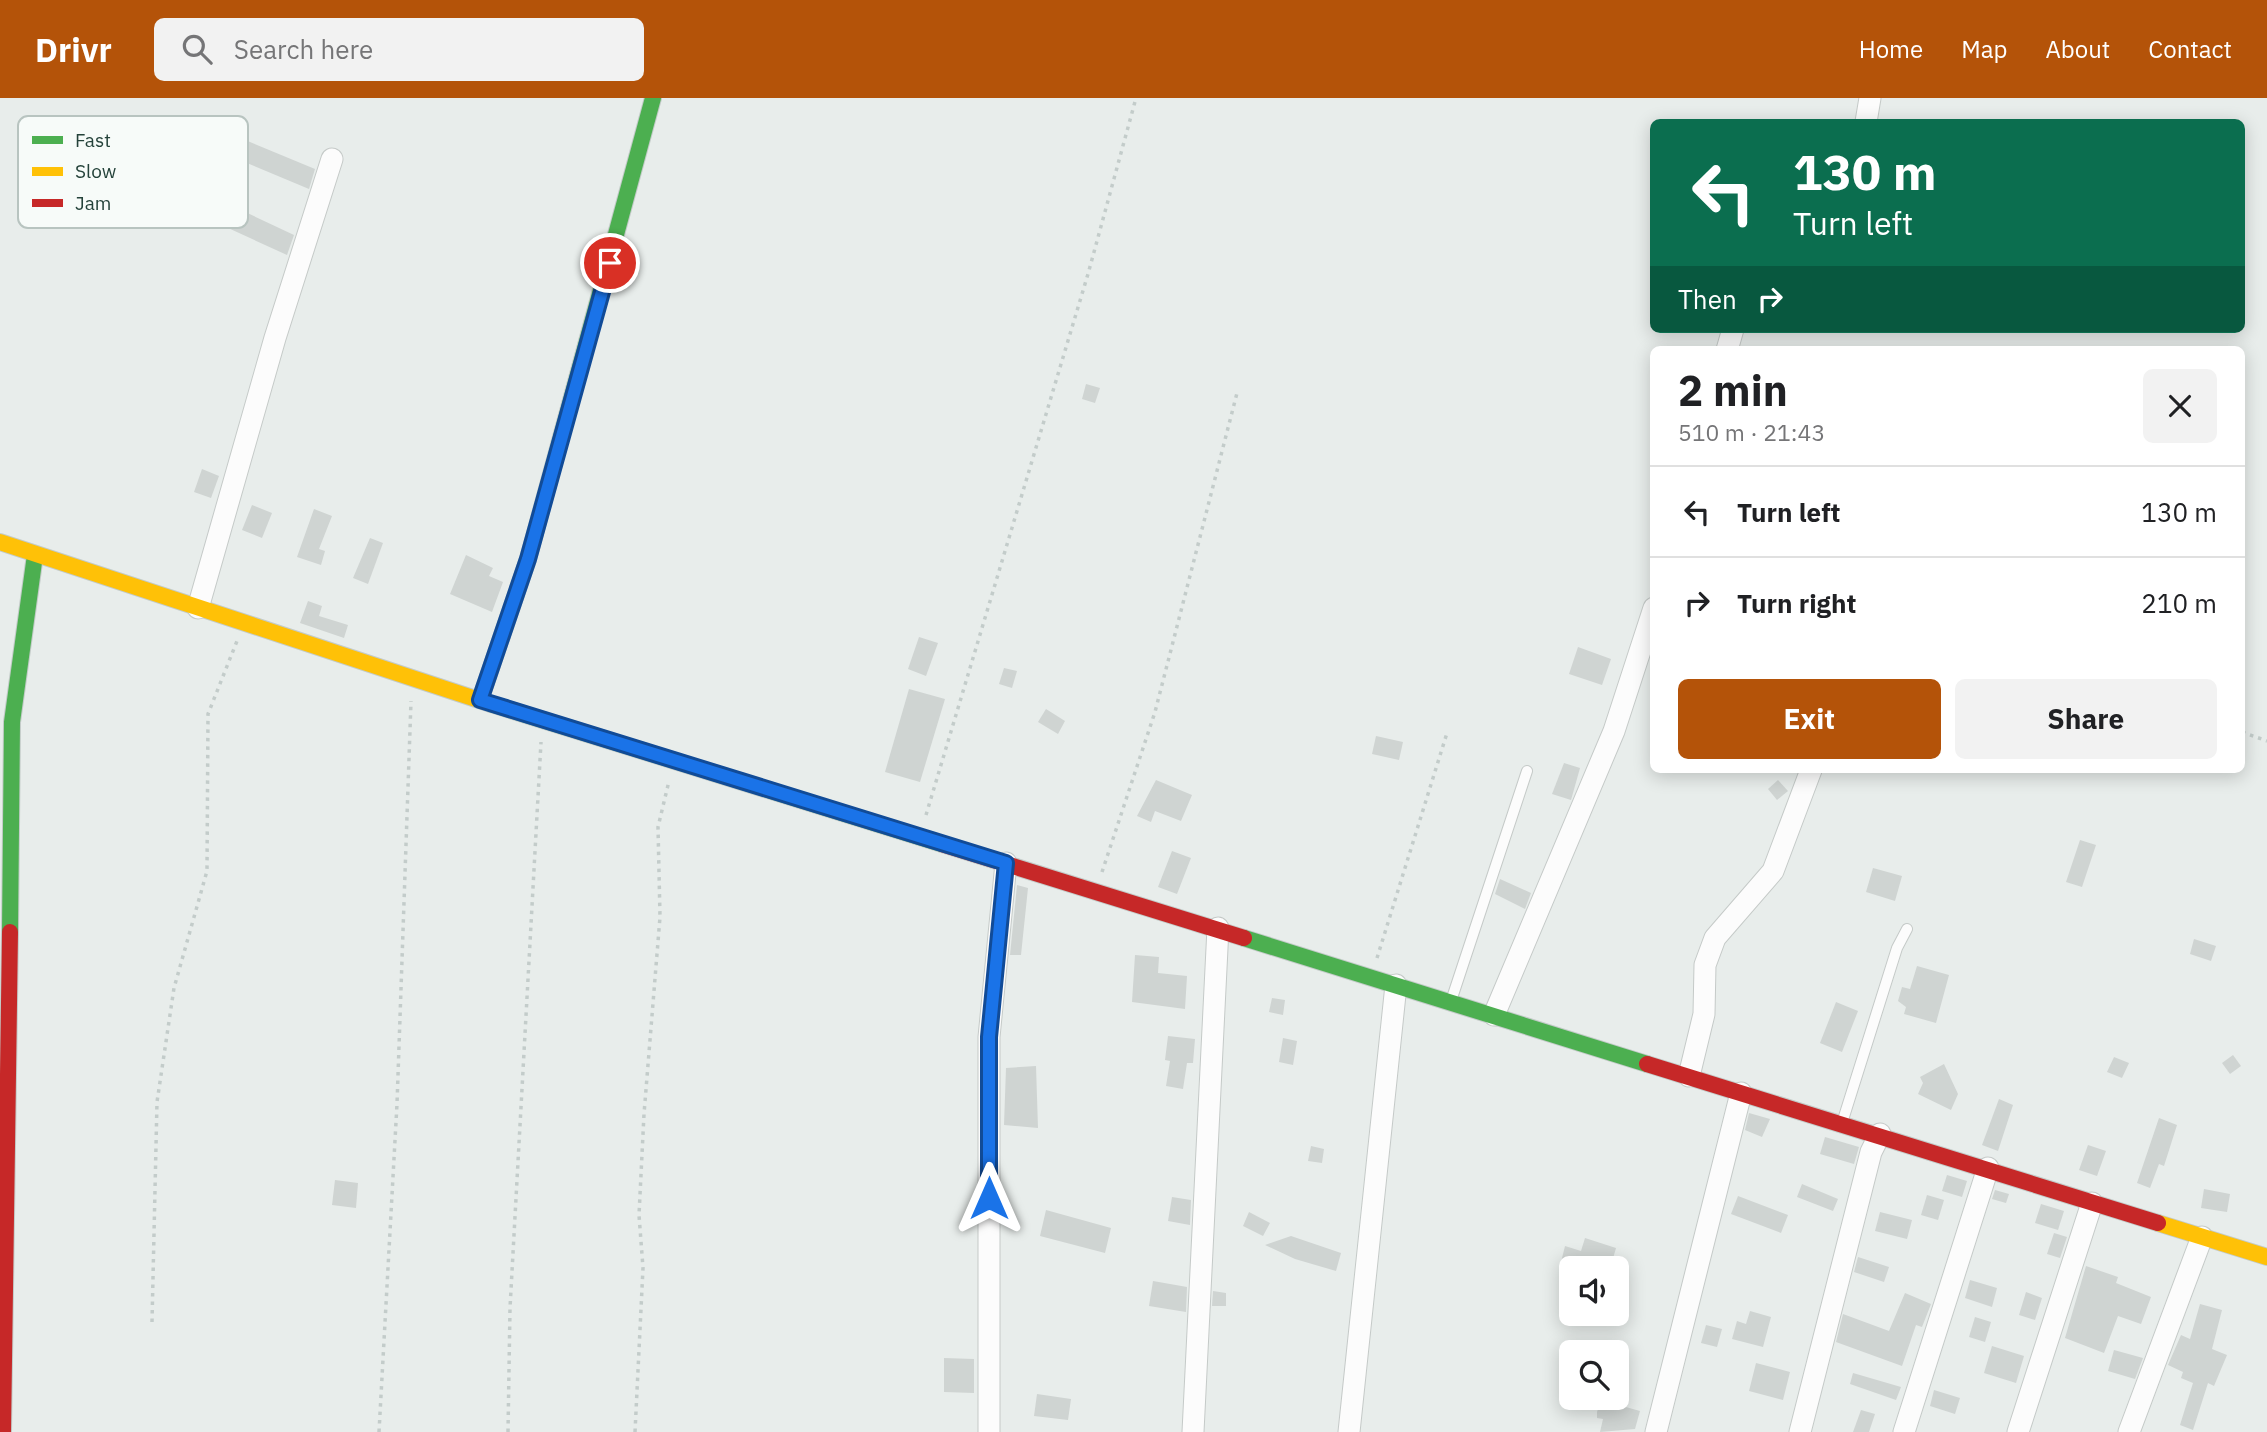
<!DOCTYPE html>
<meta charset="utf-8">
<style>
:root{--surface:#fff;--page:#f2f2f2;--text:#202124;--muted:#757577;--line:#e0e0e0;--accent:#b45309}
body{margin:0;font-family:"IBM Plex Sans",sans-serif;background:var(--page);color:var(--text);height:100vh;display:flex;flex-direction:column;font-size:26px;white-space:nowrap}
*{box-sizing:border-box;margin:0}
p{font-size:23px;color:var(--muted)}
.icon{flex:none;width:38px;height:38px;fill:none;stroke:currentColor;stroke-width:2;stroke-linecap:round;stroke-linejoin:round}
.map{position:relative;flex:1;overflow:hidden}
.details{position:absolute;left:1650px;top:248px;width:595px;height:427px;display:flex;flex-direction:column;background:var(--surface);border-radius:10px;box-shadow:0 4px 18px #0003}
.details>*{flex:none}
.banner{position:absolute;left:1650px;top:21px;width:595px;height:214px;border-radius:10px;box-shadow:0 4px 18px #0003;background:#0b6e4f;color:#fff;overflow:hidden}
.buttons{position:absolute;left:1559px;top:1158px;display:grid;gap:14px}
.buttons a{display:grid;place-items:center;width:70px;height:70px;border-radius:10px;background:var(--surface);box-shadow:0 4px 18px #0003;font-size:35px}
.pin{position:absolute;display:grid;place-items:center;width:60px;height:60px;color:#fff;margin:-30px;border:4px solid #fff;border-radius:50%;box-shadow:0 2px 7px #0007}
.me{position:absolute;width:77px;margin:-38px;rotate:0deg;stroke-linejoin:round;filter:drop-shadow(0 0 5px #0008)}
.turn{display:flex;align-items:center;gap:24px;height:147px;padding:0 28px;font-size:32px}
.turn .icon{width:91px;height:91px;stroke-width:2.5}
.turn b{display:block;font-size:49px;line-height:60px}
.then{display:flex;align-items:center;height:66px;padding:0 28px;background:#0003;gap:14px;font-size:26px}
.round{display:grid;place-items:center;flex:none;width:74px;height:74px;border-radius:10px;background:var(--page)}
.overview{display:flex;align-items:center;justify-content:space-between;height:119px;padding:0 28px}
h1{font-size:42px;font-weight:700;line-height:52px}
.action{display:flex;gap:14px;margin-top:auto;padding:14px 28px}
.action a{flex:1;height:80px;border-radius:10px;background:var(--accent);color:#fff;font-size:28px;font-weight:700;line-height:80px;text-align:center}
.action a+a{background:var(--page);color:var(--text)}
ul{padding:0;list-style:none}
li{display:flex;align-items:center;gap:21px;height:91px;padding:0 28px;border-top:2px solid var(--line)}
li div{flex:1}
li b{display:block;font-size:26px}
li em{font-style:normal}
header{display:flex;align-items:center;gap:42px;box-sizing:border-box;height:98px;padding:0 35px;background:var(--accent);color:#fff}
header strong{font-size:33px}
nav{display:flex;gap:38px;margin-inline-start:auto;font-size:24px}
.search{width:490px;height:63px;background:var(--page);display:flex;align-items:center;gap:18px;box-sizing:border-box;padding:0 24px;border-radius:10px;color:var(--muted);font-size:26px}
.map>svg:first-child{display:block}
</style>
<header>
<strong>Drivr</strong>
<div class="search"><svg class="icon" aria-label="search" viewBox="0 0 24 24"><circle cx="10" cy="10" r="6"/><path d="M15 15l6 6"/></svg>Search here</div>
<nav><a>Home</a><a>Map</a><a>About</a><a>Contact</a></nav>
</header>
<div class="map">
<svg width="2267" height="1334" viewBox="0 0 2267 1334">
<rect width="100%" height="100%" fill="#e8edeb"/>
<g fill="#cfd4d2">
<polygon points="238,39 315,71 309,91 230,58"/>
<polygon points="224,104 294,137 287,157 215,124"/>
<polygon points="1086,286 1100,290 1095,305 1082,301"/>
<polygon points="202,371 219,378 211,400 194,394"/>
<polygon points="252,407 272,415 262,440 242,432"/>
<polygon points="314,411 332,418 319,451 325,453 321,467 297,459"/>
<polygon points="370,440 383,445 368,486 353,480"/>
<polygon points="466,457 493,470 489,478 503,484 492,514 450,496"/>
<polygon points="308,503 322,508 319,518 348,527 344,540 300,525"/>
<polygon points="919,539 938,545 926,578 908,571"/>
<polygon points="1578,549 1611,561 1602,587 1569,576"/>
<polygon points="1004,570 1017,573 1012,590 999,586"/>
<polygon points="909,591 945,601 920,684 885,674"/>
<polygon points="1046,611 1065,623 1058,636 1038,624"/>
<polygon points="1376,638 1403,644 1399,662 1372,656"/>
<polygon points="1564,665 1580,670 1571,702 1552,696"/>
<polygon points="1156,682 1192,697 1181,723 1155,713 1151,724 1137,718"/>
<polygon points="1778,682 1788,693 1777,702 1768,691"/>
<polygon points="2080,742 2096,747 2082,789 2066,784"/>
<polygon points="1172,753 1191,760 1177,796 1158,789"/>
<polygon points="1873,770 1902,778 1895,803 1866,794"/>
<polygon points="1500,781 1531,795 1525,811 1495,796"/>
<polygon points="1017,787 1028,790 1021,857 1010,857"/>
<polygon points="2194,841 2216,848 2211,863 2190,856"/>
<polygon points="1135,857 1159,859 1158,875 1187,878 1185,911 1132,904"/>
<polygon points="1917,868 1949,877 1936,925 1904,916 1906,909 1898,903 1902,889 1910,891"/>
<polygon points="1272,900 1285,902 1283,917 1269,914"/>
<polygon points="1836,904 1858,913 1842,954 1820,945"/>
<polygon points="1168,938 1195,941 1193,965 1187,965 1183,991 1166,988 1170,963 1165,962"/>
<polygon points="1283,940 1297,943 1293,967 1279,964"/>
<polygon points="2233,957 2241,968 2230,976 2222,965"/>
<polygon points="2114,959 2129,965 2122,980 2107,974"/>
<polygon points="1944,966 1958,996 1951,1012 1918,996 1923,985 1920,979"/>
<polygon points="1036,968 1038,1030 1004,1027 1006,970"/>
<polygon points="1999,1001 2013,1007 1998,1053 1982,1047"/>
<polygon points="1749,1015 1770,1021 1762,1039 1745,1032"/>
<polygon points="2159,1020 2177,1027 2164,1068 2159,1066 2150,1090 2137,1085"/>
<polygon points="1825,1039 1859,1049 1854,1066 1820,1056"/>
<polygon points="2088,1047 2106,1053 2097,1078 2079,1072"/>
<polygon points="1311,1048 1324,1051 1322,1065 1308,1063"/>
<polygon points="1947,1077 1967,1083 1962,1099 1942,1093"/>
<polygon points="335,1082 358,1085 356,1110 332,1107"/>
<polygon points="1802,1086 1838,1101 1833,1113 1797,1099"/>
<polygon points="2204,1091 2230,1096 2227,1114 2201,1110"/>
<polygon points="1995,1092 2009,1096 2006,1105 1992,1101"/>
<polygon points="1927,1097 1944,1102 1938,1122 1921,1117"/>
<polygon points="1738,1098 1788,1117 1781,1135 1731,1116"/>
<polygon points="1172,1099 1191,1102 1190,1127 1168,1123"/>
<polygon points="2041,1106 2064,1113 2058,1132 2035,1125"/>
<polygon points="1046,1112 1111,1130 1105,1155 1040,1138"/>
<polygon points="1249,1114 1270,1125 1263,1138 1243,1128"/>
<polygon points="1880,1114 1912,1122 1907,1141 1875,1133"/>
<polygon points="2054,1135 2067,1139 2060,1160 2047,1156"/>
<polygon points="1291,1138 1341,1155 1336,1173 1295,1161 1265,1147"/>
<polygon points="1585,1140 1616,1150 1610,1171 1575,1171 1576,1168 1561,1164 1565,1148 1581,1153"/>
<polygon points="1858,1159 1889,1169 1884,1184 1854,1174"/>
<polygon points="2086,1168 2118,1179 2116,1185 2151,1199 2141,1226 2118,1218 2104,1255 2065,1240"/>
<polygon points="1970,1182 1997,1190 1992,1209 1965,1200"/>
<polygon points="1153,1183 1187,1189 1186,1214 1149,1208"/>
<polygon points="1213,1193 1226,1195 1226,1208 1212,1208"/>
<polygon points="2026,1194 2042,1200 2035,1222 2019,1217"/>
<polygon points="1905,1195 1931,1206 1922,1229 1916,1227 1902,1268 1836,1244 1843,1216 1889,1233"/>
<polygon points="2200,1206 2222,1212 2212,1251 2227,1257 2214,1288 2208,1285 2193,1332 2180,1327 2193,1285 2181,1280 2183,1274 2168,1267 2181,1237 2190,1241"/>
<polygon points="1750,1213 1771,1219 1763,1249 1732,1241 1737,1223 1746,1226"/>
<polygon points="1975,1219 1991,1224 1985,1244 1969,1239"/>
<polygon points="1706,1227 1722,1231 1717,1249 1701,1245"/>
<polygon points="1992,1248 2024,1258 2016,1285 1984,1275"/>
<polygon points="2114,1252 2143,1260 2135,1281 2108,1273"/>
<polygon points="944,1260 974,1261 974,1295 944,1294"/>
<polygon points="1756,1265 1790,1274 1783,1302 1749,1293"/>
<polygon points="1853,1275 1901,1289 1896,1302 1850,1286"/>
<polygon points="1934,1292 1960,1300 1955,1316 1930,1308"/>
<polygon points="1037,1296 1071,1301 1068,1322 1034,1318"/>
<polygon points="1601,1302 1640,1313 1635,1331 1600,1334 1603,1321 1597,1320 1597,1314"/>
<polygon points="1861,1312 1875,1316 1869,1334 1853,1334"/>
</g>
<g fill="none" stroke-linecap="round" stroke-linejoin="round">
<defs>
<g id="lane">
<polyline points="1451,903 1527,673"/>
<polyline points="1842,1025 1897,850 1907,831"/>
</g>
<g id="street">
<polyline points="1866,24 1870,0"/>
<polyline points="1727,252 1733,231"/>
<polyline points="198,510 275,240 332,61"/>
<polyline points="1494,917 1614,633 1654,510"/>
<polyline points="1689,978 1704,916 1705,867 1715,840 1773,773 1811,672"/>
<polyline points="989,1334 989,939 1006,765"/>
<polyline points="1193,1334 1218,830"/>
<polyline points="1349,1334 1396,887"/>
<polyline points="1656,1334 1741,995"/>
<polyline points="1800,1334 1871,1054 1880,1036"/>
<polyline points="1904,1334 1988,1070"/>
<polyline points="2018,1334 2092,1105"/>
<polyline points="2129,1334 2202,1139"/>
</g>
<g id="fast">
<polyline points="480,602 528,461 653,0"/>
<polyline points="491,606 942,746"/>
<polyline points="10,834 12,624 35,457"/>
<polyline points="1244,840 1647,966"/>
</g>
<g id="slow">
<polyline points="0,444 491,606"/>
<polyline points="2158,1125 2267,1159"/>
</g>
<g id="jam">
<polyline points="942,746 1244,840"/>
<polyline points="1647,966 2158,1125"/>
<polyline points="3,1334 10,834"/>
</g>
</defs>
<use href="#lane" stroke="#c5cac8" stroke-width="12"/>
<use href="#street" stroke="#c5cac8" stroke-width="23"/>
<use href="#fast" stroke="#c3cbc8" stroke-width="18"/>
<use href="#slow" stroke="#c3cbc8" stroke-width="18"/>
<use href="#jam" stroke="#c3cbc8" stroke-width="18"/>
<g stroke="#c3ccca" stroke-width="3.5" stroke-dasharray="3.5 5" stroke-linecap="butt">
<polyline points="2242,634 2267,643"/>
<polyline points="926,717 1088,176 1136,0"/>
<polyline points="1102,774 1155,614 1237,295"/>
<polyline points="1377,860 1447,635"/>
<polyline points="152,1224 157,1004 174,890 207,773 208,616 237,543"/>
<polyline points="379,1334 397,1006 411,603"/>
<polyline points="508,1334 510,1210 541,644"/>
<polyline points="635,1334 643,1170 639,1117 644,1016 660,819 658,729 669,683"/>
</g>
<use href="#lane" stroke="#fcfcfc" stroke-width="10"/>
<use href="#street" stroke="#fcfcfc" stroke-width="21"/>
<use href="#fast" stroke="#4caf50" stroke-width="16"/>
<use href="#slow" stroke="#ffc107" stroke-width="16"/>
<use href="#jam" stroke="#c62828" stroke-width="16"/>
</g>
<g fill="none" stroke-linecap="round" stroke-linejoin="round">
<defs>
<polyline id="route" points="610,165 528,461 480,602 1006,765 989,939 989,1100"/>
</defs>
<use href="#route" stroke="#114b97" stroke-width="18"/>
<use href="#route" stroke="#1a73e8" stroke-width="12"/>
</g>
<rect x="18" y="18" width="230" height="112" rx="10" fill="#f7fbf9" stroke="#b8c4c0" stroke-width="2"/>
<rect x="32" y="38" width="31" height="8" fill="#4caf50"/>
<rect x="32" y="69" width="31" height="9" fill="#ffc107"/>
<rect x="32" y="101" width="31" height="8" fill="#c62828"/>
<g font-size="19" fill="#24423a">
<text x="75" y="49">Fast</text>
<text x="75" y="80">Slow</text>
<text x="75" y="112">Jam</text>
</g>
</svg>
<div class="buttons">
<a><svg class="icon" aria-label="sound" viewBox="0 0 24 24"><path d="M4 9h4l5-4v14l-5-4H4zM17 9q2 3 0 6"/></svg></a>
<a><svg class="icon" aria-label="search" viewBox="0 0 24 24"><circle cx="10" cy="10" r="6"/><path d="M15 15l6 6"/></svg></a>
</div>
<div class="pin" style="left:610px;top:165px;background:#d93025"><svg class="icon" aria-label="arrive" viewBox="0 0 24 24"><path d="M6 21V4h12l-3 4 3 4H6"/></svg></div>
<svg class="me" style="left:989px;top:1100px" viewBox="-20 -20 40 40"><path d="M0-17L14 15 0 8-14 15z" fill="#1a73e8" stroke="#fff" stroke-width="4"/></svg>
<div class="banner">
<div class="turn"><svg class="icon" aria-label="left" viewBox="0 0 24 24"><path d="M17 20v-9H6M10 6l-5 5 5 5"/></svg><div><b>130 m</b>Turn left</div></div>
<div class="then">Then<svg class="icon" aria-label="right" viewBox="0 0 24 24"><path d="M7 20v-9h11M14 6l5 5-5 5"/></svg></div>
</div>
<section class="details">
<div class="overview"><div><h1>2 min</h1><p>510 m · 21:43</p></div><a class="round"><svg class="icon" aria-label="close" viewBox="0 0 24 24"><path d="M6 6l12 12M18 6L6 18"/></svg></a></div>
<ul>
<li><svg class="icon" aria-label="left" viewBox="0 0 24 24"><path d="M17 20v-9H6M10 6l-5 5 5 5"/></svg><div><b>Turn left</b></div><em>130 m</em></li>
<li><svg class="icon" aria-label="right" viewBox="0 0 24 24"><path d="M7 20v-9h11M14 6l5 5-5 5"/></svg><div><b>Turn right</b></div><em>210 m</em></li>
</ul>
<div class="action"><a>Exit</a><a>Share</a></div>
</section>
</div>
